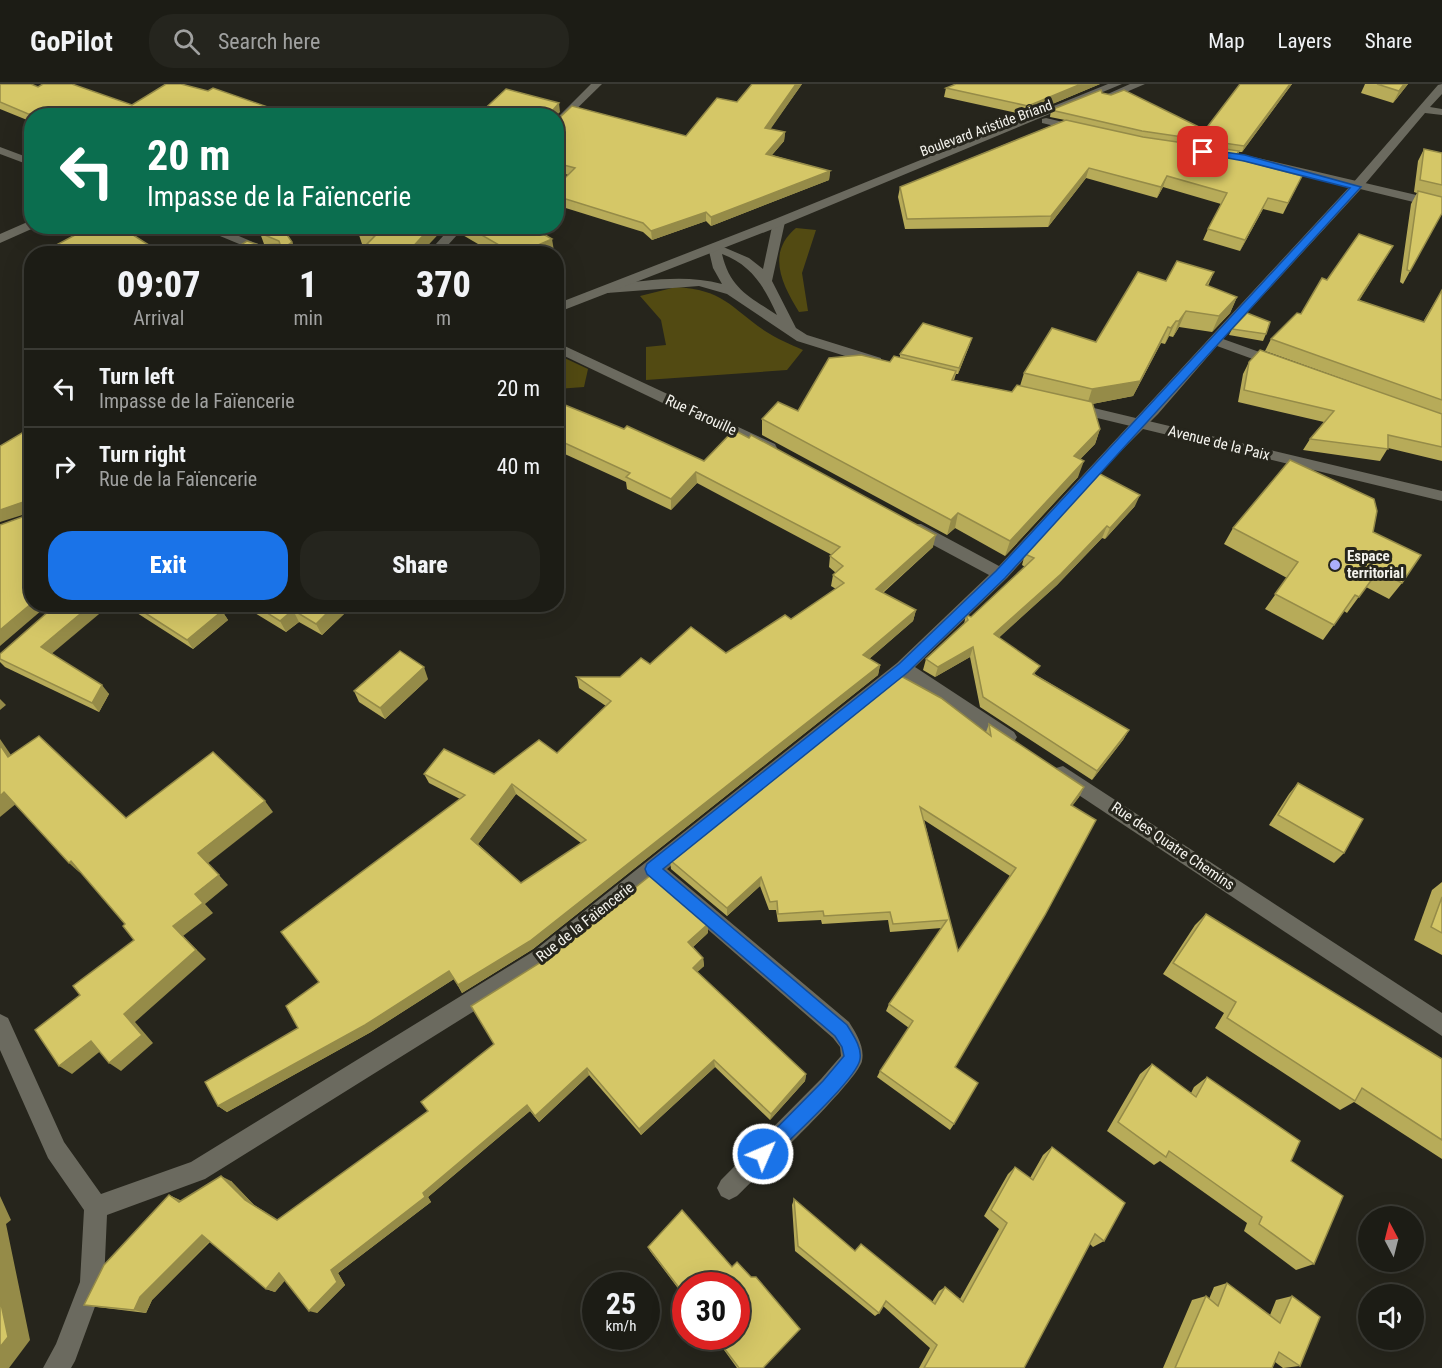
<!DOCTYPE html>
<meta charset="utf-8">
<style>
:root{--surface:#1c1c15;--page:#25251e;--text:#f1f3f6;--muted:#a0a1a0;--line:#3a3a34;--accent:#1a73e8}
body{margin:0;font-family:"Roboto Condensed",sans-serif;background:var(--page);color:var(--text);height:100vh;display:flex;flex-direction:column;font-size:22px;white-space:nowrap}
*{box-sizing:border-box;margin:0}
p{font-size:20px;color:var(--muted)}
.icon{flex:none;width:33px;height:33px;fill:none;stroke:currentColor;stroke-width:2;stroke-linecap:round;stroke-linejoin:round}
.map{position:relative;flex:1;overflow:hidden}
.drawer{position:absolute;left:24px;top:162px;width:540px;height:366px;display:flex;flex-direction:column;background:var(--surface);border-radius:24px;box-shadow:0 6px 24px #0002,0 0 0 2px var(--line)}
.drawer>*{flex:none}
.guide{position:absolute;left:24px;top:24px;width:540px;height:126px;border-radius:24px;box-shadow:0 6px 24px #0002,0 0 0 2px var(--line);background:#0b6e4f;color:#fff;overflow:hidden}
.needle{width:39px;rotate:353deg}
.buttons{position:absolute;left:1358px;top:1122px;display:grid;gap:12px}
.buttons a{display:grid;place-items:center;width:66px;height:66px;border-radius:50%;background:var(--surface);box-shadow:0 6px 24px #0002,0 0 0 2px var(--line);font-size:30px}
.speed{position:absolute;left:582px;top:1188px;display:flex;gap:12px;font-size:30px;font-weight:700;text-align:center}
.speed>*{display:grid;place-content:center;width:78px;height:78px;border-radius:50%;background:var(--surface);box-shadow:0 6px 24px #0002,0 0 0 2px var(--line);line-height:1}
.speed small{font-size:15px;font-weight:400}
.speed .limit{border:9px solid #d22;background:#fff;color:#111}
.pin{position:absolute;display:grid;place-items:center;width:51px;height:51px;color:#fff;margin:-26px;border-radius:12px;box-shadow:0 3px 9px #0006}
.me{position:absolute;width:66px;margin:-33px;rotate:45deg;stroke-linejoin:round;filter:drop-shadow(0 0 4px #0008)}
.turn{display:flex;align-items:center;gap:21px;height:126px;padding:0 24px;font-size:27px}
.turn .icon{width:78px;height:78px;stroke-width:2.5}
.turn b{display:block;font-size:42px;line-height:51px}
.eta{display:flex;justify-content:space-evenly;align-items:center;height:102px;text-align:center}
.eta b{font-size:36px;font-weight:800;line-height:42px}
.action{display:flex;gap:12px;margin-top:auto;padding:12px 24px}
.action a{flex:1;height:69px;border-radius:24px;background:var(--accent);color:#fff;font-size:24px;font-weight:800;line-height:69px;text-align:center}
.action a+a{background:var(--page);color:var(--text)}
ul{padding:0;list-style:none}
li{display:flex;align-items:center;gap:18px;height:78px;padding:0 24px;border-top:2px solid var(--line)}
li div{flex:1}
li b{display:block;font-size:22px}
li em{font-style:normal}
header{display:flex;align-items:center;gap:36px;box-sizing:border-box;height:84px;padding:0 30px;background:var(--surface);border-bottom:2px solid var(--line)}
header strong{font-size:28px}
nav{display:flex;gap:33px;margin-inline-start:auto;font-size:21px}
.search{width:420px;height:54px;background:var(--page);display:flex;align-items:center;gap:15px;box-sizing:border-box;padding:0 21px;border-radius:24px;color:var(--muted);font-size:22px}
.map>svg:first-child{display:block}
</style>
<header>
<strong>GoPilot</strong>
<div class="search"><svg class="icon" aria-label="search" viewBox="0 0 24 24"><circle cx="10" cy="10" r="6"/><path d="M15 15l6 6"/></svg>Search here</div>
<nav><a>Map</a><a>Layers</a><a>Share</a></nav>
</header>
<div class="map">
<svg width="1442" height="1284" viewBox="0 0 1442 1284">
<rect width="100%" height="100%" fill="#26251c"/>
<g fill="#524a12">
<path d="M 796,144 L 816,146 L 802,189 L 808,227 L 799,228 C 782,200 766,169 796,144 Z"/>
<path d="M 676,203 C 724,206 730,223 765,247 C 777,255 790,260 803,266 L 787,286 L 646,296 L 646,263 L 666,261 L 661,236 L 640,212 Z"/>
<polygon points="556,270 588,285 584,303 557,305"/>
</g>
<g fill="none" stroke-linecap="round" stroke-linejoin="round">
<g fill="#6b6a5f" fill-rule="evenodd">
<polygon points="1046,34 1084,43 1086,45 1080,48 1042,39 1042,35"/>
<polygon points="1213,66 1245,71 1442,117 1442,125 1245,77 1209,71 1209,67"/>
</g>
<g fill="#6b6a5f" fill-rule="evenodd">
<polygon points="591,0 602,0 556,45 556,35"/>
<path d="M 1442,0 L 1442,10 L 1430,23 L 1442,25 L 1442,31 L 1425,29 L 1360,106 L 1223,255 L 1282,276 L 1282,282 L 1272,282 L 1217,262 L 1158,330 L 1114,374 L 1007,494 L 915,583 L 1014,648 L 1017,653 L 1014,658 L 1008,661 L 1002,658 L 904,593 L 667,785 L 849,938 C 856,949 865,963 862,977 C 857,998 758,1091 737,1112 L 729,1116 L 721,1112 L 717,1104 L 721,1096 L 821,995 L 841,972 L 840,963 L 833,954 L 652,797 L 548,881 L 205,1095 L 107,1131 L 104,1198 L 75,1277 L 71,1284 L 43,1284 L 56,1260 L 80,1198 L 84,1126 L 48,1074 L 0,966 L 0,930 L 8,934 L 64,1058 L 101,1110 L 191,1078 L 534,867 L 897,579 L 989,491 L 909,448 L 907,444 L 909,440 L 921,440 L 999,482 L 1352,100 L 1438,1 Z"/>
<polygon points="0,63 32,75 32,82 0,70"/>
<polygon points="32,136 32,142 36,143 0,159 0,150"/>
<polygon points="196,142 215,142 282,170 263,170"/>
<polygon points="452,142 465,142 440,170 427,170"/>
<polygon points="556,258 775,360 777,364 775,368 765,368 556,268"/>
<polygon points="1063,682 1442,929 1442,952 1056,696 1054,690 1056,684"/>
</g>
<g fill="#6b6a5f" fill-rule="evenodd">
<path d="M 779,134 L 785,138 L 772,197 L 796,244 L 807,251 L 881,274 L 881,280 L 871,280 L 797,257 L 727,210 L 699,202 L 607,209 L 601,205 L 607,201 C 646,197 684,190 722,200 L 713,184 L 708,163 L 714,159 L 749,174 L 763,185 L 773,138 ZM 722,170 C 752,181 765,204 777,231 C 750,213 730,205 722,170 Z"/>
<polygon points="1073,319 1442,407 1442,417 1068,327 1066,324"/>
</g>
<g fill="#6b6a5f" fill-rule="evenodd">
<polygon points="1108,0 1122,0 783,141 556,229 556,220 775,135"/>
<polygon points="1130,0 1145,0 1110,15 1101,13"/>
</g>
</g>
<g fill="#b7ab59" fill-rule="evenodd">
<polygon points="0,0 38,3 132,21 285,29 286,32 32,32 32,38 0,25"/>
<polygon points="802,0 770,45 785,48 784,57 772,71 830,87 829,96 711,142 706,137 652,156 643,148 556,121 556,103 569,91 556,88 556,37 686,52 737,18"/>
<polygon points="1100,0 1026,31 944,13 946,4"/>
<polygon points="1240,0 1292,0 1242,68 1239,68 1236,74 1302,92 1283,130 1263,125 1240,167 1203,156 1208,145 1221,120 1163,103 1157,114 1086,94 1048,143 905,145 898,113 900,103 1065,36 1050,33 1051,26 1102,9 1205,46"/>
<polygon points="1365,0 1408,0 1393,19 1361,9"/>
<polygon points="1424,65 1442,69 1442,129 1403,200 1400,198 1411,120 1417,109 1414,108 1418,77"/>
<polygon points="364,142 420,170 370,170 367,161 362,160 358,148"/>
<polygon points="459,142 529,142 554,167 547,170 495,170 461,150"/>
<polygon points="260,149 292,158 296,169 259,161 266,161 264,160"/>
<polygon points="58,160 163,170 63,170"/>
<polygon points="1393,162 1359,216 1423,238 1442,206 1442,377 1388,364 1380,377 1303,366 1310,355 1324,338 1238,318 1243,290 1249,278 1360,301 1265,267 1271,255 1301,230 1327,196"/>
<polygon points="1214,188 1208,202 1237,213 1230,229 1212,248 1179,243 1173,253 1169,252 1165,260 1161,259 1133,312 1092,320 1100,345 1095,360 1080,375 1078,393 1005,472 955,444 947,451 762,351 762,335 798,327 900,273 900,270 970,260 958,290 956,290 954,296 1012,308 1020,302 1024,289 1096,258 1166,197"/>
<polygon points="1232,245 1266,250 1263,257 1229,251"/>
<path d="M 556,329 L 624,345 L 704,377 L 933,463 L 883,509 L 916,526 L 913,537 L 869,575 L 880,581 L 878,591 L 533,865 L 462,909 L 454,895 L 371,948 L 227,1028 L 218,1022 L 298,944 L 319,898 L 460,715 L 429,699 L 424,690 L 494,690 L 557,669 L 606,622 L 579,604 L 577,593 L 620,593 L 650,580 L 726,569 L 791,535 L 836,505 L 831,502 L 833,491 L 836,489 L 829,483 L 830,472 L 832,471 L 697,399 L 671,426 L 627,405 L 626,398 L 556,366 ZM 516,710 L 581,759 L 521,799 L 478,760 Z"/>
<polygon points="1135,422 1105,455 1102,454 1057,501 999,553 1036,591 1129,646 1123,656 1092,696 980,623 970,573 935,593 923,586 926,575 964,540 966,531 971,533 1025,483 1022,481 1025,470"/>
<polygon points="1233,444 1373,448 1402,499 1389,515 1366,503 1347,529 1344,527 1323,556 1265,525 1287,494 1224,460"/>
<polygon points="123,520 211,520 222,527 228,536 193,565"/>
<polygon points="243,520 341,520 345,529 322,551 299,538 286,548 245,523"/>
<polygon points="0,570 51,570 109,610 99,628 5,583 0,578"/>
<polygon points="428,595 385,635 359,618 354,607"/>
<path d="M 989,640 L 1084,703 L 1079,713 L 1072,722 L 955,983 L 954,1040 L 950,1046 L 877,993 L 880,987 L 909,944 L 886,927 L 889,920 L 942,844 L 890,848 L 888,836 L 822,840 L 821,836 L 778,838 L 776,826 L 769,826 L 760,802 L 727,832 L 671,785 L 670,776 L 986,648 ZM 924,736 L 1010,792 L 958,867 Z"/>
<polygon points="1298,699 1344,769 1334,779 1269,741 1289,710"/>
<polygon points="1442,798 1442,871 1414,856 1432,806"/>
<polygon points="1206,830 1442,975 1442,1075 1354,1018 1340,1026 1215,944 1224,929 1163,890 1195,841"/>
<polygon points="708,849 693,863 703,874 704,882 697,888 806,990 805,997 770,1036 715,983 641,1051 589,991 539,1038 530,1027 428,1113 431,1118 338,1189 345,1201 317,1229 285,1196 275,1208 266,1205 210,1158 152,1216 146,1229 97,1223 84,1221 169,1111 182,1117 231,1097 254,1121 277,1136"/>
<polygon points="1152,980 1191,1009 1194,1003 1207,993 1291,1077 1314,1180 1296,1186 1244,1147 1247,1139 1160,1077 1154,1081 1107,1047 1140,990"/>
<polygon points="1052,1063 1104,1157 1093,1163 1090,1160 1024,1284 919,1284 930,1264 883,1222 879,1229 875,1232 795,1167 792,1121 794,1115 855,1167 932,1218 939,1207 945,1203 960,1215 999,1145 984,1132 1008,1090 1015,1083 1030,1094 1043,1071"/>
<polygon points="648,1163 732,1183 751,1193 764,1284 737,1284 714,1252 736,1252 686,1202 686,1215 650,1167"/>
<polygon points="1227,1199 1270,1231 1276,1216 1292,1212 1300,1282 1283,1284 1275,1278 1272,1284 1163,1284 1192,1216 1206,1212 1209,1215 1214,1203"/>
</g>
<g fill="#958b48">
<polygon points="796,0 802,0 765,53 765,44"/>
<polygon points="1081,0 1100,0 1026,31 1028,22"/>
<polygon points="1290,0 1292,0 1242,68 1244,62"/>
<polygon points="1404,0 1408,0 1393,19 1399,7"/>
<polygon points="559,19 560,28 556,32 553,32 553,26"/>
<polygon points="785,48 784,57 765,79 766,70"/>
<polygon points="1089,84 1086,94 1048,143 1051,132"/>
<polygon points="830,87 829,96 711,142 711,133"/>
<polygon points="1167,92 1163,103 1157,114 1161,103"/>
<polygon points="1268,114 1263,125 1240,167 1245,156"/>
<polygon points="706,128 706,137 652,156 651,147"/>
<polygon points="432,142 446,142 420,170 406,170"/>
<polygon points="552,155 554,167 547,170 520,170"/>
<polygon points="292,158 296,169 295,170 275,170"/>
<polygon points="1393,162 1386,174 1352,228 1358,216"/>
<polygon points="1237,213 1230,229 1212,248 1219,232"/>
<polygon points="1186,227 1179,243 1173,253 1179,237"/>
<polygon points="1176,237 1169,252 1165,260 1171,244"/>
<polygon points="1168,243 1161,259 1133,312 1087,321 1092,305"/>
<polygon points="972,254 970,260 958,290 959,284"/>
<polygon points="1100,345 1095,360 1068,388 1074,372"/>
<polygon points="1084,377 1078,393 1005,472 1010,457"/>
<polygon points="696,388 697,399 671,426 671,415"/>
<polygon points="1140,411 1135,422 1105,455 1110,444"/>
<polygon points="26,417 32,428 0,438 0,426"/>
<polygon points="958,429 955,444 947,451 951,436"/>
<polygon points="1107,442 1102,454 1057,501 991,561 994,550"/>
<polygon points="936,451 933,463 874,516 876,505"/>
<polygon points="32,519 32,520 49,520 0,562 0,546"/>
<polygon points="92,520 111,520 49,572 41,563"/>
<polygon points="336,520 341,520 345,529 322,551 316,540"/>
<polygon points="293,526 299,538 286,548 280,537"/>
<polygon points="916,526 913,537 861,582 863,571"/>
<polygon points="222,527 228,536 193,565 187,556"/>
<polygon points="973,563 970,573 935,593 938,583"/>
<polygon points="880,581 878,591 533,865 462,909 458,901"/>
<polygon points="424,583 428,595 385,635 380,624"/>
<polygon points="102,601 109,610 99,628 92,619"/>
<polygon points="0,615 6,621 0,626"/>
<polygon points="1129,646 1123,656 1092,696 1097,687"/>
<polygon points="0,655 20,684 8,673 0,661"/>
<polygon points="512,700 516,710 475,764 471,755"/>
<polygon points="1084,703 1079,713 1066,730 1071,721"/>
<polygon points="4,708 17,719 0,733 0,712"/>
<polygon points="265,717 273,728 207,780 198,769"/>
<polygon points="71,777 80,789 69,779"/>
<polygon points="219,791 228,801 205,820 213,829 183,852 206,875 135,938 153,959 121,987 109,979 124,930 173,842 195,810"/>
<polygon points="761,793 760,802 727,832 727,824"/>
<polygon points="708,840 708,849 689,866 688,858"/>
<polygon points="703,874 704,882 693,892 693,884"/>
<polygon points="449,887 454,895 371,948 227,1028 218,1022"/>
<polygon points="91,957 103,965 72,990 59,982"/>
<polygon points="714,976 715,983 641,1051 639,1045"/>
<polygon points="587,984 589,991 539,1038 535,1032"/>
<polygon points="806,990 805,997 770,1036 771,1030"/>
<polygon points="527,1021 530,1027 428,1113 431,1118 338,1189 345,1201 317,1229 309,1227 331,1186"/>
<polygon points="221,1092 231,1097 254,1121 285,1140 245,1116"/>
<polygon points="169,1111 179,1116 190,1123 179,1118"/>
<polygon points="0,1112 11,1136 6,1140 30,1256 9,1284 0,1284"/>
<polygon points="202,1151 212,1155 152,1216 146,1229 134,1226 140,1213"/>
<polygon points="279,1189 288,1193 275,1208 266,1205"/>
</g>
<g fill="#d5c767" stroke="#958b48" stroke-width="1.5" fill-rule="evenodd">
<polygon points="0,0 31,0 38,3 43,0 72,0 132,21 166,0 181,0 208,7 213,4 285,29 282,32 33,32 0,18"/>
<polygon points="752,0 796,0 765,44 785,48 766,70 830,87 711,133 706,128 651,147 643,139 556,112 556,103 575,84 556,79 556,37 572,22 686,52 717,14 737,18"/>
<polygon points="956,0 1081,0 1028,22 946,4"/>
<polygon points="1240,0 1290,0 1244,62 1142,47 1051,26 1101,6 1102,9 1111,11 1124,6 1205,46"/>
<polygon points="1377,0 1404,0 1399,7"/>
<polygon points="506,5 559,19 553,26 554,32 477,32"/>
<polygon points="1066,36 1143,53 1239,67 1234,74 1302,92 1288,119 1268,114 1245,156 1208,145 1227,109 1167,92 1161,103 1089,84 1051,132 907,135 900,103"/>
<polygon points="1424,65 1442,69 1442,101 1420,96"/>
<polygon points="1418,107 1442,113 1442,129 1410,187 1407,186"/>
<polygon points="92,142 119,142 163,170 72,170 58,160"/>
<polygon points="271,142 281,142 292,158 275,170 226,170 247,157 259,161 280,160 279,157 260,149"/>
<polygon points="364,142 432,142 406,170 402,170 367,160 375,152 358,148"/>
<polygon points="466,142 529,142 552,155 520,169 513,169"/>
<polygon points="1359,150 1393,162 1358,216 1424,238 1442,206 1442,316 1271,255 1297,229 1301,230 1322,194 1327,196"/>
<polygon points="1177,177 1214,188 1206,201 1237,213 1219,232 1186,227 1179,237 1176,237 1171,244 1168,243 1140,297 1092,305 1024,289 1052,244 1096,258 1138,188 1166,197"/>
<polygon points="1247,229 1270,238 1266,250 1232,245"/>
<polygon points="923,239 972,254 959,284 900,270"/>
<polygon points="1260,266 1442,330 1442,363 1388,351 1388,365 1310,355 1334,327 1244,306 1249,278"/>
<polygon points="861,271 890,278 894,272 956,287 952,296 1012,308 1017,301 1092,318 1100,345 1074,372 1084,377 1010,457 958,429 951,436 762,335 778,318 798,327 829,274"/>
<path d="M 565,321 L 624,345 L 627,342 L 704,377 L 734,346 L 749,354 L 751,351 L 936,451 L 876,505 L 916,526 L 863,571 L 880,581 L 530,857 L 458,901 L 449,887 L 365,941 L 218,1022 L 205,998 L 298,944 L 286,922 L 319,898 L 281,848 L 465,711 L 424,690 L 444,665 L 494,690 L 539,656 L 557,669 L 611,617 L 577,593 L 620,593 L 641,574 L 650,580 L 691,543 L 726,569 L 785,531 L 791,535 L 844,499 L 833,491 L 843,482 L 830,472 L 840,463 L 696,388 L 671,415 L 626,393 L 630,389 L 556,355 L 556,329 ZM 512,700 L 586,756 L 521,799 L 471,755 Z"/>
<polygon points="32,343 32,519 0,546 0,441 25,432 26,417 0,426 0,362"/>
<polygon points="1290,376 1374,415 1377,427 1373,448 1421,471 1402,499 1378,487 1359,513 1355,511 1334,541 1275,510 1298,478 1233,444"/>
<polygon points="1098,389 1140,411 1110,444 1107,442 1061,490 994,550 1040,582 1033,590 1129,646 1097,687 983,613 973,563 938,583 926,575 968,536 966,531 971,533 1034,474 1025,470"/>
<polygon points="57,520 92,520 41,563 102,601 92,619 0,575 0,570"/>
<polygon points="131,520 211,520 222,527 187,556"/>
<polygon points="253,520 336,520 316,540 293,526 280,537"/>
<polygon points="400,567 424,583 380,624 354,607"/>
<path d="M 899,591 L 941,614 L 991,652 L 989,640 L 1084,703 L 1071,721 L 1096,736 L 1045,831 L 955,983 L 978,999 L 954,1040 L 880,987 L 913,937 L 889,920 L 947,836 L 893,840 L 890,828 L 824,832 L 823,827 L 778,830 L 777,817 L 770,818 L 761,793 L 727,824 L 670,776 ZM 920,723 L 1016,784 L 958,867 L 949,833 Z"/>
<polygon points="39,652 126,734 213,668 265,717 198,769 219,791 195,810 203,819 173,842 196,866 124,930 142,951 109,979 91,957 59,982 35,946 80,911 73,902 134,856 123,842 125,840 71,777 69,779 4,708 0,712 0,661 8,673"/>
<polygon points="1298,699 1363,735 1344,769 1278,731"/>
<polygon points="651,791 708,840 688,858 703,874 693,884 806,990 771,1030 714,976 639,1045 587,984 535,1032 527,1021 423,1109 425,1113 331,1186 337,1198 309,1227 279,1189 266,1205 202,1151 140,1213 134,1226 84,1221 104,1181 169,1111 179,1118 221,1092 245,1116 277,1136 428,1027 421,1018 494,960 471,922 546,875"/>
<polygon points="1442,813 1442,849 1431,843"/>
<polygon points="1206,830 1442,975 1442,1056 1362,1004 1355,1017 1227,934 1236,918 1173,879"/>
<polygon points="1152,980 1196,1013 1207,993 1300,1057 1291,1077 1343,1112 1314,1180 1259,1140 1262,1133 1169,1067 1166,1073 1118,1038"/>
<polygon points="1052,1063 1125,1119 1104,1157 1095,1150 1024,1284 924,1284 937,1261 886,1217 879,1229 798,1162 794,1115 855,1167 861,1160 935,1220 945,1203 963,1218 1007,1139 991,1126 1015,1083 1033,1096"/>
<polygon points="682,1126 732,1183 737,1178 751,1193 756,1193 800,1245 763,1284 739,1284 715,1252 736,1252 736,1202 686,1202 686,1213 648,1163"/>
<polygon points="1227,1199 1280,1239 1292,1212 1320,1233 1300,1282 1279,1268 1272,1284 1175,1284 1206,1212 1218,1222"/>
<polygon points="0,1215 8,1253 0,1263"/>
</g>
<path fill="#1a73e8" stroke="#114b97" stroke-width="1.5" d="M 1203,65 L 1245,71 L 1361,103 L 1005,494 L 908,588 L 663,785 L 847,941 C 853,951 862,963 860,975 C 858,994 785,1060 769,1076 L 763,1079 L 757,1076 L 754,1070 L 757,1064 L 823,997 L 844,972 L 842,963 L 835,952 L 647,790 L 645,785 L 647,780 L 899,580 L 996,487 L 1350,104 L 1244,77 L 1200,69 Z"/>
<circle fill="#abaffb" stroke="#26251c" stroke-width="2" cx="1335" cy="481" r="6"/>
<g text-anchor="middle" stroke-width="6" stroke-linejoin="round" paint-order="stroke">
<g font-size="14" fill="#f3f2ec" stroke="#26251c">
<text transform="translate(986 44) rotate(-20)" y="5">Boulevard Aristide Briand</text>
</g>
<g font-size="15" fill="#f3f2ec" stroke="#26251c">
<text transform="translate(701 331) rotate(25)" y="5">Rue Farouille</text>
<text transform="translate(1219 359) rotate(14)" y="5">Avenue de la Paix</text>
<text transform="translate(1173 762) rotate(34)" y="5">Rue des Quatre Chemins</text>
<text transform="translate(585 838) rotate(-38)" y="5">Rue de la Faïencerie</text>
</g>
<g font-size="15" font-weight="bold" fill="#f3f2ec" stroke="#26251c" text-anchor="start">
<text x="1347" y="477">Espace<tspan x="1347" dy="17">territorial</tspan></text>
</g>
</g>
</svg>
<div class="buttons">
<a><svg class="needle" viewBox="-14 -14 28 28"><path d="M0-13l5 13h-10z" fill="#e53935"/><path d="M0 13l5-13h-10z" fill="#a0a1a0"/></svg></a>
<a><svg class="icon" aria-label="sound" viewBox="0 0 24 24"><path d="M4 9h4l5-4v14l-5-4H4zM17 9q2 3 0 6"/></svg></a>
</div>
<div class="speed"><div>25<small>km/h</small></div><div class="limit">30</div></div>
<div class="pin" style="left:1203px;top:68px;background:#d93025"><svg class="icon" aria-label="arrive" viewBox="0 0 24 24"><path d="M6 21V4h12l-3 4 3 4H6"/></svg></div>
<svg class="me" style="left:763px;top:1070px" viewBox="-20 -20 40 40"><circle r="17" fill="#1a73e8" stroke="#fff" stroke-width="3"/><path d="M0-11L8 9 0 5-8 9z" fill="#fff"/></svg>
<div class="guide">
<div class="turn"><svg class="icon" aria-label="left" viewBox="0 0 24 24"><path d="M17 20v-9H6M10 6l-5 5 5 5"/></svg><div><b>20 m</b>Impasse de la Faïencerie</div></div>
</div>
<section class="drawer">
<div class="eta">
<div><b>09:07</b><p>Arrival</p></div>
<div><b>1</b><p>min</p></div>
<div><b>370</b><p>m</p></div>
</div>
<ul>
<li><svg class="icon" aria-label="left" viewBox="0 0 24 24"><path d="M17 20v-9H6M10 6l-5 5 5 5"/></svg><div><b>Turn left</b><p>Impasse de la Faïencerie</p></div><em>20 m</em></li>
<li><svg class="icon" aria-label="right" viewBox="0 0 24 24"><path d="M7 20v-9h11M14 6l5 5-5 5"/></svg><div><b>Turn right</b><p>Rue de la Faïencerie</p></div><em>40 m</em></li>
</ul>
<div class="action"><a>Exit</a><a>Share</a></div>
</section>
</div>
